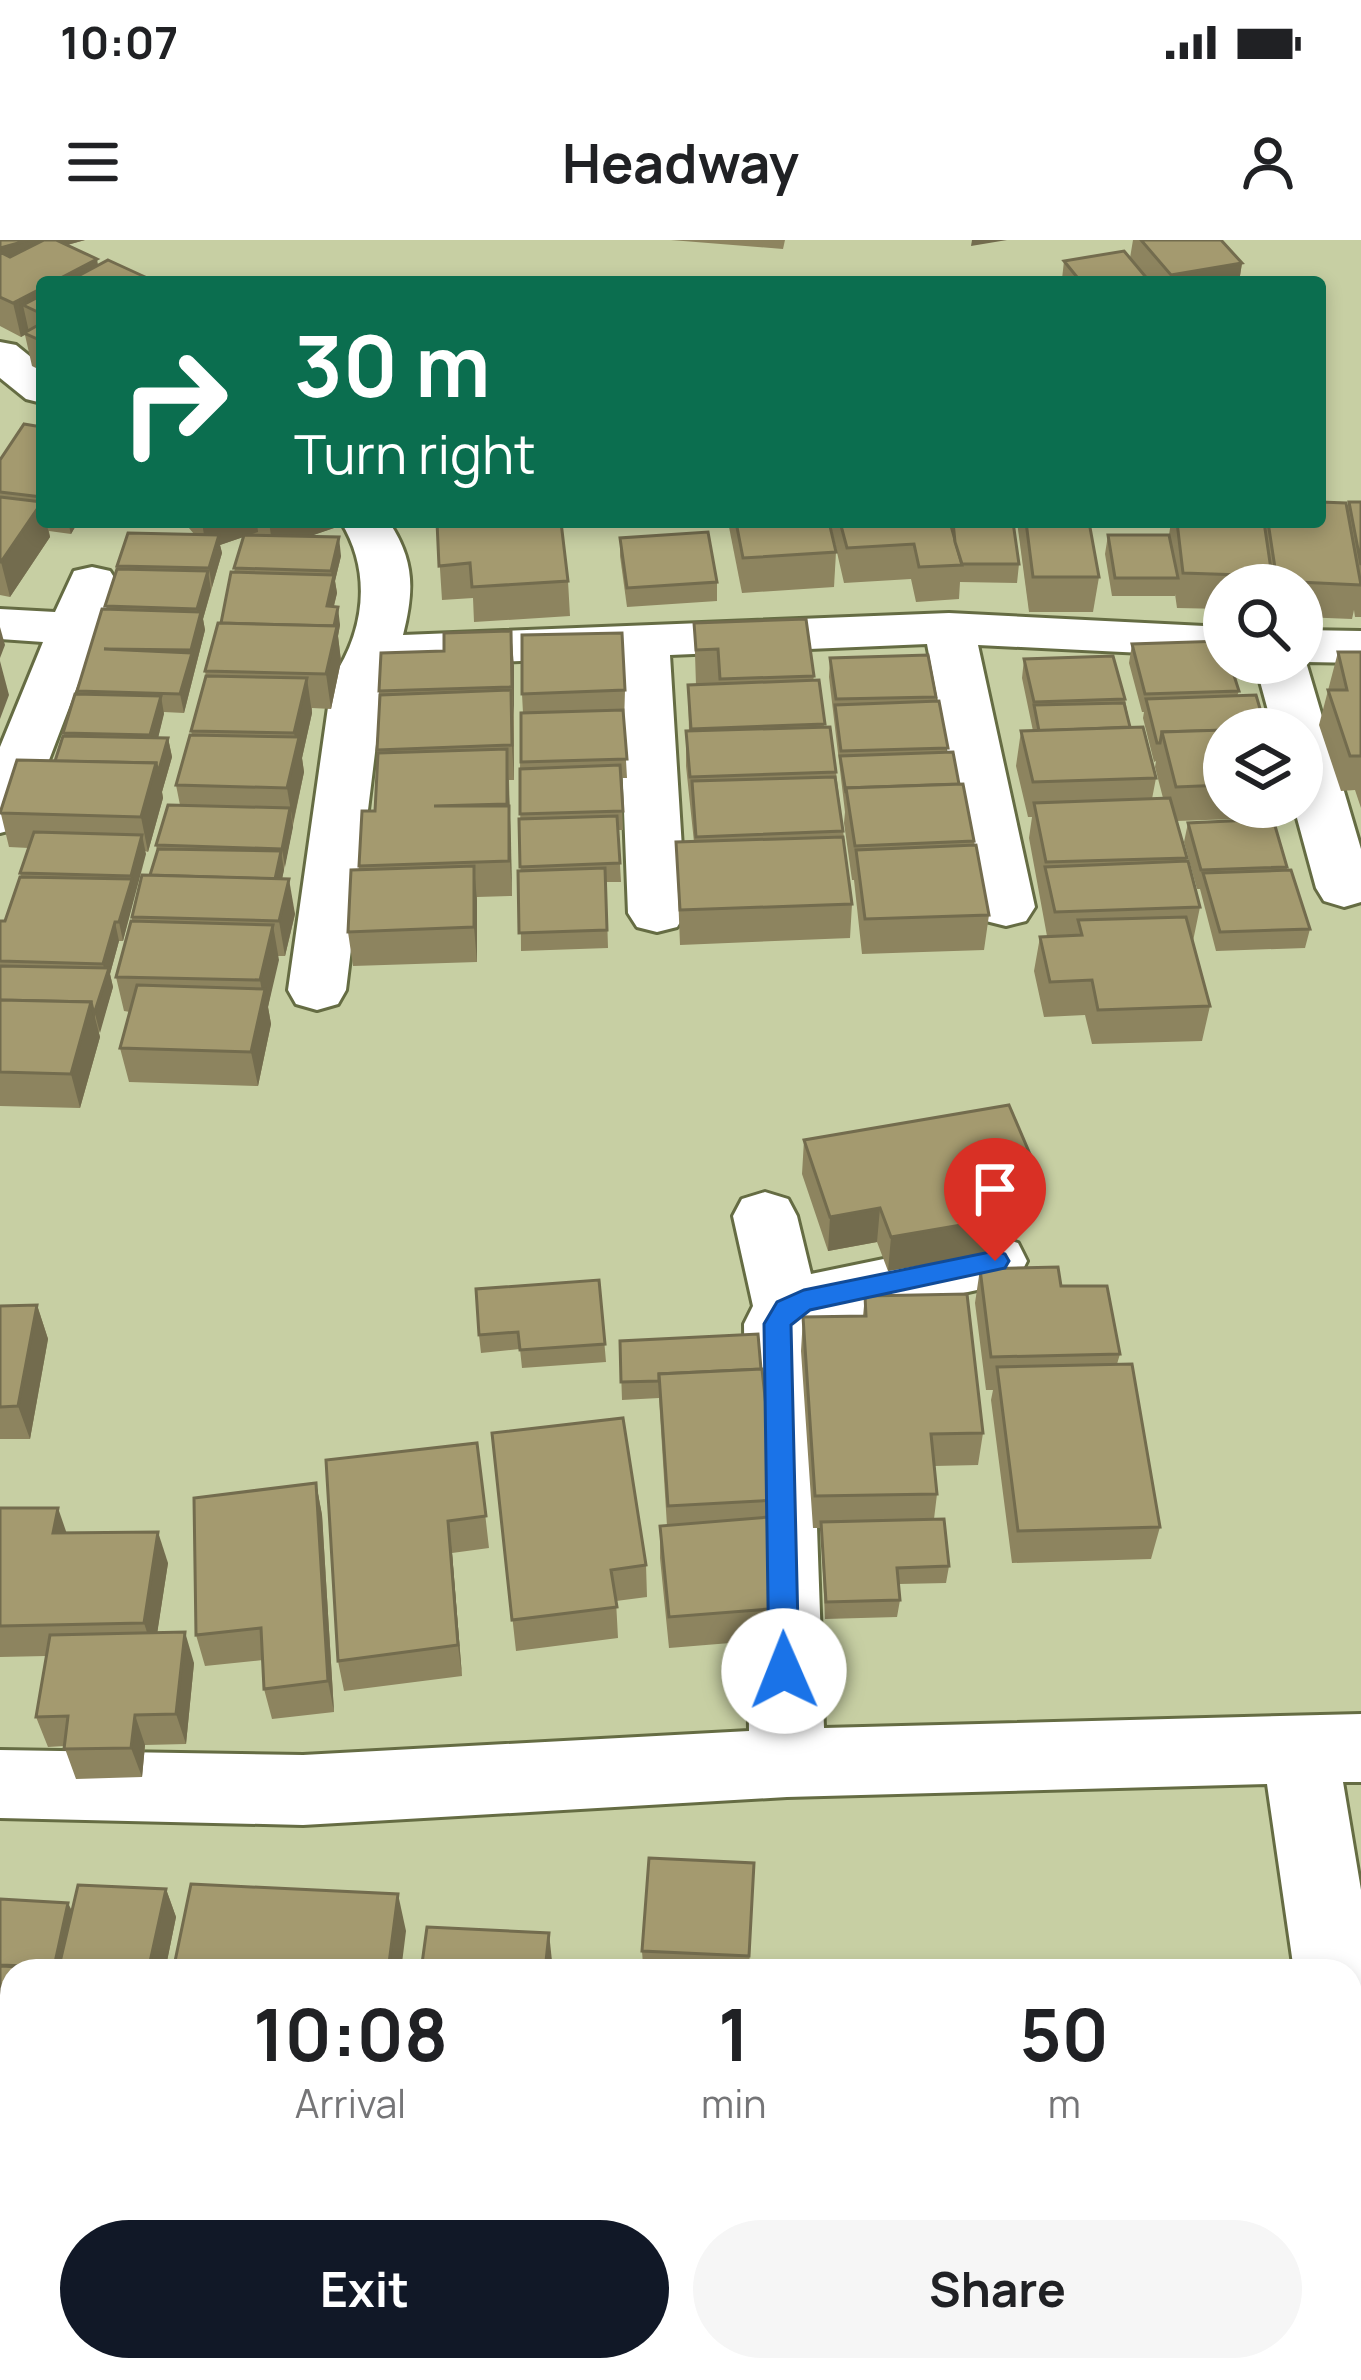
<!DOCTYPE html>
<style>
:root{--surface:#fff;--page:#f6f6f6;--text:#202124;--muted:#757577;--accent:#111827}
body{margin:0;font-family:Manrope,sans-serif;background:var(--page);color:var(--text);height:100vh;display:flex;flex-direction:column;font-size:45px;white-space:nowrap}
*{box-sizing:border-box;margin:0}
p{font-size:39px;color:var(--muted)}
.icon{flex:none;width:66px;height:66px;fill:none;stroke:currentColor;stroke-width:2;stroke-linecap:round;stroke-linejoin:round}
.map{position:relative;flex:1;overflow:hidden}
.sheet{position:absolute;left:0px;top:1719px;width:1362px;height:423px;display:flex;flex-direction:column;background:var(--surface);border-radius:36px 36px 0 0;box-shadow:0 6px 18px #0003}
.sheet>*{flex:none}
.banner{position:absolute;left:36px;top:36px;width:1290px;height:252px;border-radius:12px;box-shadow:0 6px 18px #0003;background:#0b6e4f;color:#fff;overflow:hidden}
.buttons{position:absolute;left:1203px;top:324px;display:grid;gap:24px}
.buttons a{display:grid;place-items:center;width:120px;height:120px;border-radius:50%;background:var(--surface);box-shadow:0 6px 18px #0003;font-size:60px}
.pin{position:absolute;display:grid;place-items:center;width:102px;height:102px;color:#fff;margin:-123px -51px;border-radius:50% 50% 50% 0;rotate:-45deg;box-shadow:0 0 12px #0007}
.pin .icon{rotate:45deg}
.me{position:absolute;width:132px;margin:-66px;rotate:359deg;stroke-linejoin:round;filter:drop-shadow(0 0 9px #0008)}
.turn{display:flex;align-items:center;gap:42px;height:252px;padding:0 60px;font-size:54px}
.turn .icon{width:156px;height:156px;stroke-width:2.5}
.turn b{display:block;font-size:84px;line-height:102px}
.eta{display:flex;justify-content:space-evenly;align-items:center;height:204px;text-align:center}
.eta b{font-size:72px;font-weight:700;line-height:84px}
.button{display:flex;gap:24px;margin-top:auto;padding:24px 60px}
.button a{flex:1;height:138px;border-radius:72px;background:var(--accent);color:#fff;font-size:48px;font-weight:700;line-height:138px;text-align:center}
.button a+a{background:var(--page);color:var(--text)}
.status{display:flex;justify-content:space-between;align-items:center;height:84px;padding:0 60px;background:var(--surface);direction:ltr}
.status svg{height:33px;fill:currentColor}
header{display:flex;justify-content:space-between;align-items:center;height:156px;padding:0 60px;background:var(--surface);font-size:54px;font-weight:700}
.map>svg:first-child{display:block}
</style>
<div class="status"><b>10:07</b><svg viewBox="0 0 49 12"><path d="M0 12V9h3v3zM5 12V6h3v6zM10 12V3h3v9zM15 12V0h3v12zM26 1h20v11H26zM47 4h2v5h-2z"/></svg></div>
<header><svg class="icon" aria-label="menu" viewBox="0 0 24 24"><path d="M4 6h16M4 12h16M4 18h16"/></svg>Headway<svg class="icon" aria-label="person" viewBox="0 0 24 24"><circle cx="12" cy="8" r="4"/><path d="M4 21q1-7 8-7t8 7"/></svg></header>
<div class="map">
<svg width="1361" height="2140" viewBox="0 0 1361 2140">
<rect width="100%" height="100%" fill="#c7cfa3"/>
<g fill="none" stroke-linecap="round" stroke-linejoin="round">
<defs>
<g id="street">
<polygon points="0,102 16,105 42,126 42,163 26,159 0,138"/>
<path d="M 341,282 L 389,282 C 415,321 414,351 403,395 L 949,373 L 1224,387 L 1224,417 L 978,405 L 1035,667 L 1026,681 L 1006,686 L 986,681 L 977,667 L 927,404 L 670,415 L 686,673 L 677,687 L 657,692 L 637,687 L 628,673 L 618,417 L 396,426 L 384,439 L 346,750 L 338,764 L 317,770 L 296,764 L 288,750 L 332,439 C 365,391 372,332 341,282 Z"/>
<polygon points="92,327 110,331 117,342 28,575 19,588 0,593 0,507 43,402 0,399 0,369 55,372 74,331"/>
<polygon points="1302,390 1361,391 1361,423 1306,422 1361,609 1361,662 1344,667 1324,661 1316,648 1294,567 1302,567 1302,489 1273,489 1255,423 1302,423"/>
<polygon points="765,952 788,959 797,976 811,1034 995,996 1018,1003 1027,1021 1018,1039 995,1046 810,1087 824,1488 1361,1474 1361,1542 1343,1542 1361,1650 1361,1759 1350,1763 1350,1731 1294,1731 1267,1544 787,1557 303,1585 0,1578 0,1510 303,1515 749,1491 744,1084 753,1066 733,976 742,959"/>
<polygon points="1350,1798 1361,1802 1361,1952 1350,1948"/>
</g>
</defs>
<use href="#street" stroke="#656c43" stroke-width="6"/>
<use href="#street" fill="#fff" fill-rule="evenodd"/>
</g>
<g fill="#8d845f">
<polygon points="0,0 85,0 67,5 98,26 156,42 42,42 42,131 32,126 25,95 21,97 0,86"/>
<polygon points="671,0 785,0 783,9"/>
<polygon points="1133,0 1221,0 1242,23 1239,42 1065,42 1062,39 1064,21 1130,18"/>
<polygon points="42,187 42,282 78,282 71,294 49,291 50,297 10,357 0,355 0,220"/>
<polygon points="1349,262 1361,262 1361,377 1355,377 1354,370 1352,379 1302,377 1302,345 1224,345 1224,369 1177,368 1175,354 1175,356 1112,356 1105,314 1108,295 1169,295 1171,282 1320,282 1347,270"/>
<polygon points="184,282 333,282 334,288 310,296 341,316 335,341 337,353 334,366 340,385 338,396 341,421 331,469 312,468 312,473 302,518 304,532 282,639 295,674 285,716 278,716 268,767 271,784 258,846 129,842 120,808 130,772 124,771 116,737 132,681 132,677 150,635 157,610 156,605 180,565 176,545 192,495 191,491 206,437 205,431 221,383 243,297 220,305 222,313 203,379 205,390 184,473 164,472 158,498 168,498 172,517 162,552 163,558 148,612 145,611 123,701 119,701 110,734 113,747 99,793 100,797 80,868 0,866 0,681 5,681 21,637 20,633 29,608 9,607 0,570 55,521 106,369 117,326 194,294"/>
<polygon points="437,282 568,341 570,376 474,382 473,358 442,360"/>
<polygon points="728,282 829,282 836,312 834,347 742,353"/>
<polygon points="830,282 1013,282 1019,324 1017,343 960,342 959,359 916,362 911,339 844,343"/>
<polygon points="1017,282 1089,282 1099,337 1093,372 1029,372"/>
<polygon points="620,298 717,342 717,361 627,367 620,316"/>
<polygon points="694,383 814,436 813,441 819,440 824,487 836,532 852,664 850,698 680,705 676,602 694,602 686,526 686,491 689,491 688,445 696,445"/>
<polygon points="511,391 514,482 514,540 509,540 512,656 477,657 477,722 353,726 348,692 359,626 375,571 379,451 444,411"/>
<polygon points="1132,404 1239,451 1224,489 1224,567 1295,567 1292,577 1176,581 1187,618 1186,622 1200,667 1193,701 1210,766 1202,801 1092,804 1085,775 1044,777 1034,731 1040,697 1047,696 1029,598 1032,577 1028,577 1016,526 1021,491 1033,491 1022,438 1024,419 1125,459 1130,487 1156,538 1152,559 1163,558 1155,527 1156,521 1154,522 1143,478 1144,472 1142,472 1129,423"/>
<polygon points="1338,412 1361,412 1361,568 1355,550 1341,551 1319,485"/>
<polygon points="830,418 936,457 947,512 959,544 974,601 989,675 984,710 862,714 854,640 852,640 844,583 845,572 829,437"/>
<polygon points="625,450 624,485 627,538 621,538 623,590 618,590 621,642 606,642 608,708 521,711 520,529 521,473 523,473 522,454"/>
<polygon points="1188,583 1287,627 1287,630 1310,689 1305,708 1216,711 1200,649 1197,649 1184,602"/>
<polygon points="804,900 1035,974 1007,979 1002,1011 888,1031 877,1002 828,1011 802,934"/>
<polygon points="980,1029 1061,1046 1120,1114 1117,1124 1160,1287 1151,1319 1012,1323 991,1160 993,1150 986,1150 975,1063"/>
<polygon points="599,1040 606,1122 522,1128 520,1109 481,1113 479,1095"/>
<polygon points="865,1056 983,1193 978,1225 934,1226 937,1254 934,1279 949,1326 946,1343 899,1344 900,1360 897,1377 825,1379 821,1288 813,1288 801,1111 803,1077 863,1076"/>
<polygon points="37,1065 48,1099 30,1199 0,1199 0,1066"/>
<polygon points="620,1101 776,1260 774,1292 771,1292 782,1368 780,1399 669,1408 660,1318 660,1286 667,1286 659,1158 622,1160"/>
<polygon points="492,1193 646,1325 647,1357 616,1361 618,1398 516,1411"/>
<polygon points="477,1203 489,1308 452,1313 462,1436 344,1451 338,1421"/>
<polygon points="316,1243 322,1275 334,1472 272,1479 264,1449 263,1420 205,1426 196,1395"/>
<polygon points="0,1268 66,1293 168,1323 157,1393 194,1423 186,1504 145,1505 142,1537 76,1539 64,1506 48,1507 36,1477 46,1416 0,1417"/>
<polygon points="754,1623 749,1730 643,1725 642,1711"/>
<polygon points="166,1649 176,1677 165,1731 12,1731 12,1952 11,1955 3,1955 12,1968 12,1989 0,2041 0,1659 72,1671"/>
</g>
<g fill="#736c4e">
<polygon points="29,0 49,0 0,27 0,8"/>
<polygon points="51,0 85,0 53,9"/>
<polygon points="972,0 1007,0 971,6"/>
<polygon points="97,19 101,42 53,42"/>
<polygon points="1242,23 1239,42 1170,42 1171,35"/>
<polygon points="42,48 42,74 23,65 29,92 21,97 13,63"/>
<polygon points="42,262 42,282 46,282 50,297 10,357 1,322"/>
<polygon points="68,282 78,282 71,294"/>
<polygon points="202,282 257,282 258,292 220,305 222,313 212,347"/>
<polygon points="269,282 333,282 334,288 273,309"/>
<polygon points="339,297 341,316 335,341 337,353 329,385 327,366 333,342 331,331"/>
<polygon points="208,331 211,350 203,379 205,390 184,473 180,454 192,415 191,410 199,381 197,369"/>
<polygon points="338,367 340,385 338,396 341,421 331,469 326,434 331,399"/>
<polygon points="0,387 5,405 0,418"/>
<polygon points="511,391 514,426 514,482 512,447"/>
<polygon points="0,421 9,455 0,479"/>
<polygon points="307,438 312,473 302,518 304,532 293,583 287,548 297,508 294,493"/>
<polygon points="511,450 513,485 514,540 512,505"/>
<polygon points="161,456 164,474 154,514 150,495"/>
<polygon points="168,498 172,517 162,552 163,558 148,612 141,577 156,523"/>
<polygon points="507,509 511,601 512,656 507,564"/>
<polygon points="290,568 293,587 285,627 282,609"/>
<polygon points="142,595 146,614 123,701 119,682"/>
<polygon points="281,611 284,630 275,671 272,652"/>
<polygon points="474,626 477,661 477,722 474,687"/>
<polygon points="289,639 295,674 285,716 279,681"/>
<polygon points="115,682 119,701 110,734 113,747 100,793 95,774 106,737 103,724"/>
<polygon points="273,685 279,720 268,767 271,784 258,846 251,812 263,757 260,740"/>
<polygon points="91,762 100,797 80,868 71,834"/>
<polygon points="1041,940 1035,974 1007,979 1002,1011 888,1031 891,997 994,948"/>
<polygon points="880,968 877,1002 828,1011 830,977"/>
<polygon points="37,1065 48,1099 30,1199 18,1166"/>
<polygon points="316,1243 322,1275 334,1472 328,1441"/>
<polygon points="58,1268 69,1300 53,1293"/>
<polygon points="448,1281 452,1313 462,1436 458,1405"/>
<polygon points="158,1292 168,1323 154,1414 144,1383"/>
<polygon points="185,1392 194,1423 186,1504 176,1474"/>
<polygon points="135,1475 145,1505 142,1537 131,1508"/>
<polygon points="166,1649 176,1677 165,1731 148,1731"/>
<polygon points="398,1654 406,1691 401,1731 388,1731"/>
<polygon points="68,1663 75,1677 63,1731 56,1731 54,1727"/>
<polygon points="549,1693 552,1721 551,1731 545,1731"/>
<polygon points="12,1865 12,1952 11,1955 0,1937 0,1916"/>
<polygon points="1,1950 12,1968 12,1989 0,2041"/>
<polygon points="189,2130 204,2130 202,2140 187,2140"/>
</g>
<g fill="#a49a6f" stroke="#736c4e" stroke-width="3">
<polygon points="0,0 29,0 0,8"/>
<polygon points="44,0 56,0 97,19 53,42 42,42 42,48 13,63 0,57 0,12 10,17"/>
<polygon points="1141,0 1221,0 1242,23 1171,35"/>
<polygon points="1124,11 1150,42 1081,42 1064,21"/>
<polygon points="108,20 156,42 67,42"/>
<polygon points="42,55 42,74 23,65"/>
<polygon points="42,83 42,101 24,93"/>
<polygon points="24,184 42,187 42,257 0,252 0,220"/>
<polygon points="0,257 42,262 1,322 0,322"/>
<polygon points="1320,262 1346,263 1361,345 1277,341 1268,282 1320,282"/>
<polygon points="1349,262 1361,262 1361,325"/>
<polygon points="437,282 561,282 568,341 472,347 470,323 439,326"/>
<polygon points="736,282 829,282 836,312 743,318"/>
<polygon points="840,282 950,282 962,325 919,327 914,304 847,308"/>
<polygon points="953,282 1013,282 1019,324 962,324 955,302"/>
<polygon points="1026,282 1089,282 1099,337 1033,337"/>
<polygon points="1177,282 1264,282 1272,336 1183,333"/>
<polygon points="708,292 717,342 627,348 620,298"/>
<polygon points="128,293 219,295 209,328 117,326"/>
<polygon points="244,295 339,297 331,331 234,328"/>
<polygon points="1108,295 1169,295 1178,338 1115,338"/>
<polygon points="117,329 208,331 197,369 105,366"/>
<polygon points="231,332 334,335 327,366 338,367 334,386 221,383"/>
<polygon points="102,369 201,372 191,410 104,409 192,413 180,454 77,451"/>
<polygon points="806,379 814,436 720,439 718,409 696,410 694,383"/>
<polygon points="218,383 337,386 326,434 205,431"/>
<polygon points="511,391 512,447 379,451 381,413 444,411 444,393"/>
<polygon points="622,393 625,450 522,454 522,395"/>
<polygon points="1223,401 1224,423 1230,423 1239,451 1145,454 1132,404"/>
<polygon points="1338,412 1361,412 1361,516 1350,516 1328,450 1347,450"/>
<polygon points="928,415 936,457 836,459 830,418"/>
<polygon points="1113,416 1125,459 1034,462 1024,419"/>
<polygon points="206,436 307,438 294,493 191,491"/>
<polygon points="819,440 825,484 691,489 688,445"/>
<polygon points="511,450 512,505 377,510 380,455"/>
<polygon points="75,454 161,456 150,495 63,493"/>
<polygon points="1256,455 1266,489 1162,492 1160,503 1157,503 1146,459"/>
<polygon points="939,461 948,508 841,511 835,465"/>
<polygon points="1124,463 1130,487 1039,491 1034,465"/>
<polygon points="623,470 627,519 521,522 521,473"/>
<polygon points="830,487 836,532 690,537 686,491"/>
<polygon points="1143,487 1156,538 1033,542 1021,491"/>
<polygon points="1224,490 1224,545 1176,547 1162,492"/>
<polygon points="190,495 299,497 287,548 176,545"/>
<polygon points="63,496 168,498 158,533 156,523 55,521"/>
<polygon points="507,509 507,564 434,566 509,566 509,621 359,626 362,571 375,571 378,513"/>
<polygon points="953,512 959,544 846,548 846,553 840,516"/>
<polygon points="17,520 156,523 141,577 0,573"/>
<polygon points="620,525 623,571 520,574 520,529"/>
<polygon points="835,537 843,591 696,597 692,541"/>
<polygon points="963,544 974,601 855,606 846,548"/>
<polygon points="1170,558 1187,618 1046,622 1034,563"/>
<polygon points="168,565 290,568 282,609 156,605"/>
<polygon points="617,576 620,623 520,627 519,579"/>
<polygon points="1273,579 1287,627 1201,630 1188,583"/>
<polygon points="34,592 142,595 131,636 20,633"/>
<polygon points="843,597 852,664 680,670 676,602"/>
<polygon points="976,605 989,675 865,679 856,610"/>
<polygon points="158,609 281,611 275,639 150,635"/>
<polygon points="1188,621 1200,667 1055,672 1045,627"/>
<polygon points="474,626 474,687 348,692 351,630"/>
<polygon points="605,628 607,690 519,693 518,631"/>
<polygon points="1291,630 1310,689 1220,692 1203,633"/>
<polygon points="142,635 289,639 279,681 132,677"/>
<polygon points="20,637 132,639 119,682 115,682 103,724 0,721 0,681 5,681"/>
<polygon points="1186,677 1210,766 1098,770 1092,740 1050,742 1040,697 1082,695 1078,680"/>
<polygon points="131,681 273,685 260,740 116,737"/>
<polygon points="0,726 109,728 94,774 91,762 0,760"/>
<polygon points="137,745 265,749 251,812 120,808"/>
<polygon points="0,760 91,762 71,834 0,832"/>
<polygon points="1009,865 1041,940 994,948 1008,977 891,997 880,968 830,977 804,900"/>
<polygon points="1058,1027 1061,1046 1107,1046 1120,1114 991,1117 980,1029"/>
<polygon points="599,1040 605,1104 520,1110 518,1092 479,1095 476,1049"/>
<polygon points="967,1054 983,1193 931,1194 937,1254 815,1256 803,1077 866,1076 865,1056"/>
<polygon points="37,1065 18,1166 0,1167 0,1066"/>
<polygon points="758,1094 761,1129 659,1134 659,1141 621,1142 620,1101"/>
<polygon points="1132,1124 1160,1287 1018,1291 997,1127"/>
<polygon points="762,1129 776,1260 668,1266 659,1134"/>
<polygon points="623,1178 646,1325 611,1330 617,1367 512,1380 492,1193"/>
<polygon points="477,1203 486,1276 448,1281 458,1405 338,1421 326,1220"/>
<polygon points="316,1243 328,1441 264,1449 261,1388 196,1395 194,1258"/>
<polygon points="0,1268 58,1268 53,1293 158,1292 144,1383 0,1386"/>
<polygon points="769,1277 782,1368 669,1377 660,1286"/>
<polygon points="944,1279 949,1326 897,1328 900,1360 826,1362 821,1282"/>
<polygon points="185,1392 176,1474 135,1475 131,1508 64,1509 68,1476 36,1477 50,1395"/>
<polygon points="649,1618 754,1623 749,1716 642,1711"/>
<polygon points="191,1644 398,1654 388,1731 173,1731"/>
<polygon points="78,1645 166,1649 148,1731 58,1731"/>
<polygon points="0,1659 68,1663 54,1727 0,1725"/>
<polygon points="427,1687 549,1693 545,1731 421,1731"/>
<polygon points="560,1721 692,1727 692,1731 559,1731"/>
<polygon points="0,1726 44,1728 44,1731 12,1731 12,1865 0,1916"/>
<polygon points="12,2063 12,2090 6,2089"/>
<polygon points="0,2092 12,2093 12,2130 189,2130 187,2140 0,2140"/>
</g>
<polygon fill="#1a73e8" stroke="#114b97" stroke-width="3" points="995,1011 1005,1014 1009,1021 1005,1028 810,1070 791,1085 799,1431 795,1441 784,1445 773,1441 769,1431 764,1084 777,1062 804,1050"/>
</svg>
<div class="buttons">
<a><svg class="icon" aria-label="search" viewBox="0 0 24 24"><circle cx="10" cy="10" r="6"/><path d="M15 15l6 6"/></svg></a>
<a><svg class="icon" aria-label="layers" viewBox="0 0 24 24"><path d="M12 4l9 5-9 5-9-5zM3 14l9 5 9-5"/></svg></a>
</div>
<div class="pin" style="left:995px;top:1021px;background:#d93025"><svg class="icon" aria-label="arrive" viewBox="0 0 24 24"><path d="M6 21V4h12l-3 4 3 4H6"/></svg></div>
<svg class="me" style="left:784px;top:1431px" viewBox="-20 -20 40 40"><circle r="19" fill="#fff"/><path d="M0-13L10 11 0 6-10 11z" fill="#1a73e8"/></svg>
<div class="banner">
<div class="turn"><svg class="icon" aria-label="right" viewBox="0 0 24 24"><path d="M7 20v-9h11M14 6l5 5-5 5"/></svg><div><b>30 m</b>Turn right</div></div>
</div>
<section class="sheet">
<div class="eta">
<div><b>10:08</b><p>Arrival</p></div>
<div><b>1</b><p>min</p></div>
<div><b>50</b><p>m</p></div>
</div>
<div class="button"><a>Exit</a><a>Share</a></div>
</section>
</div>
